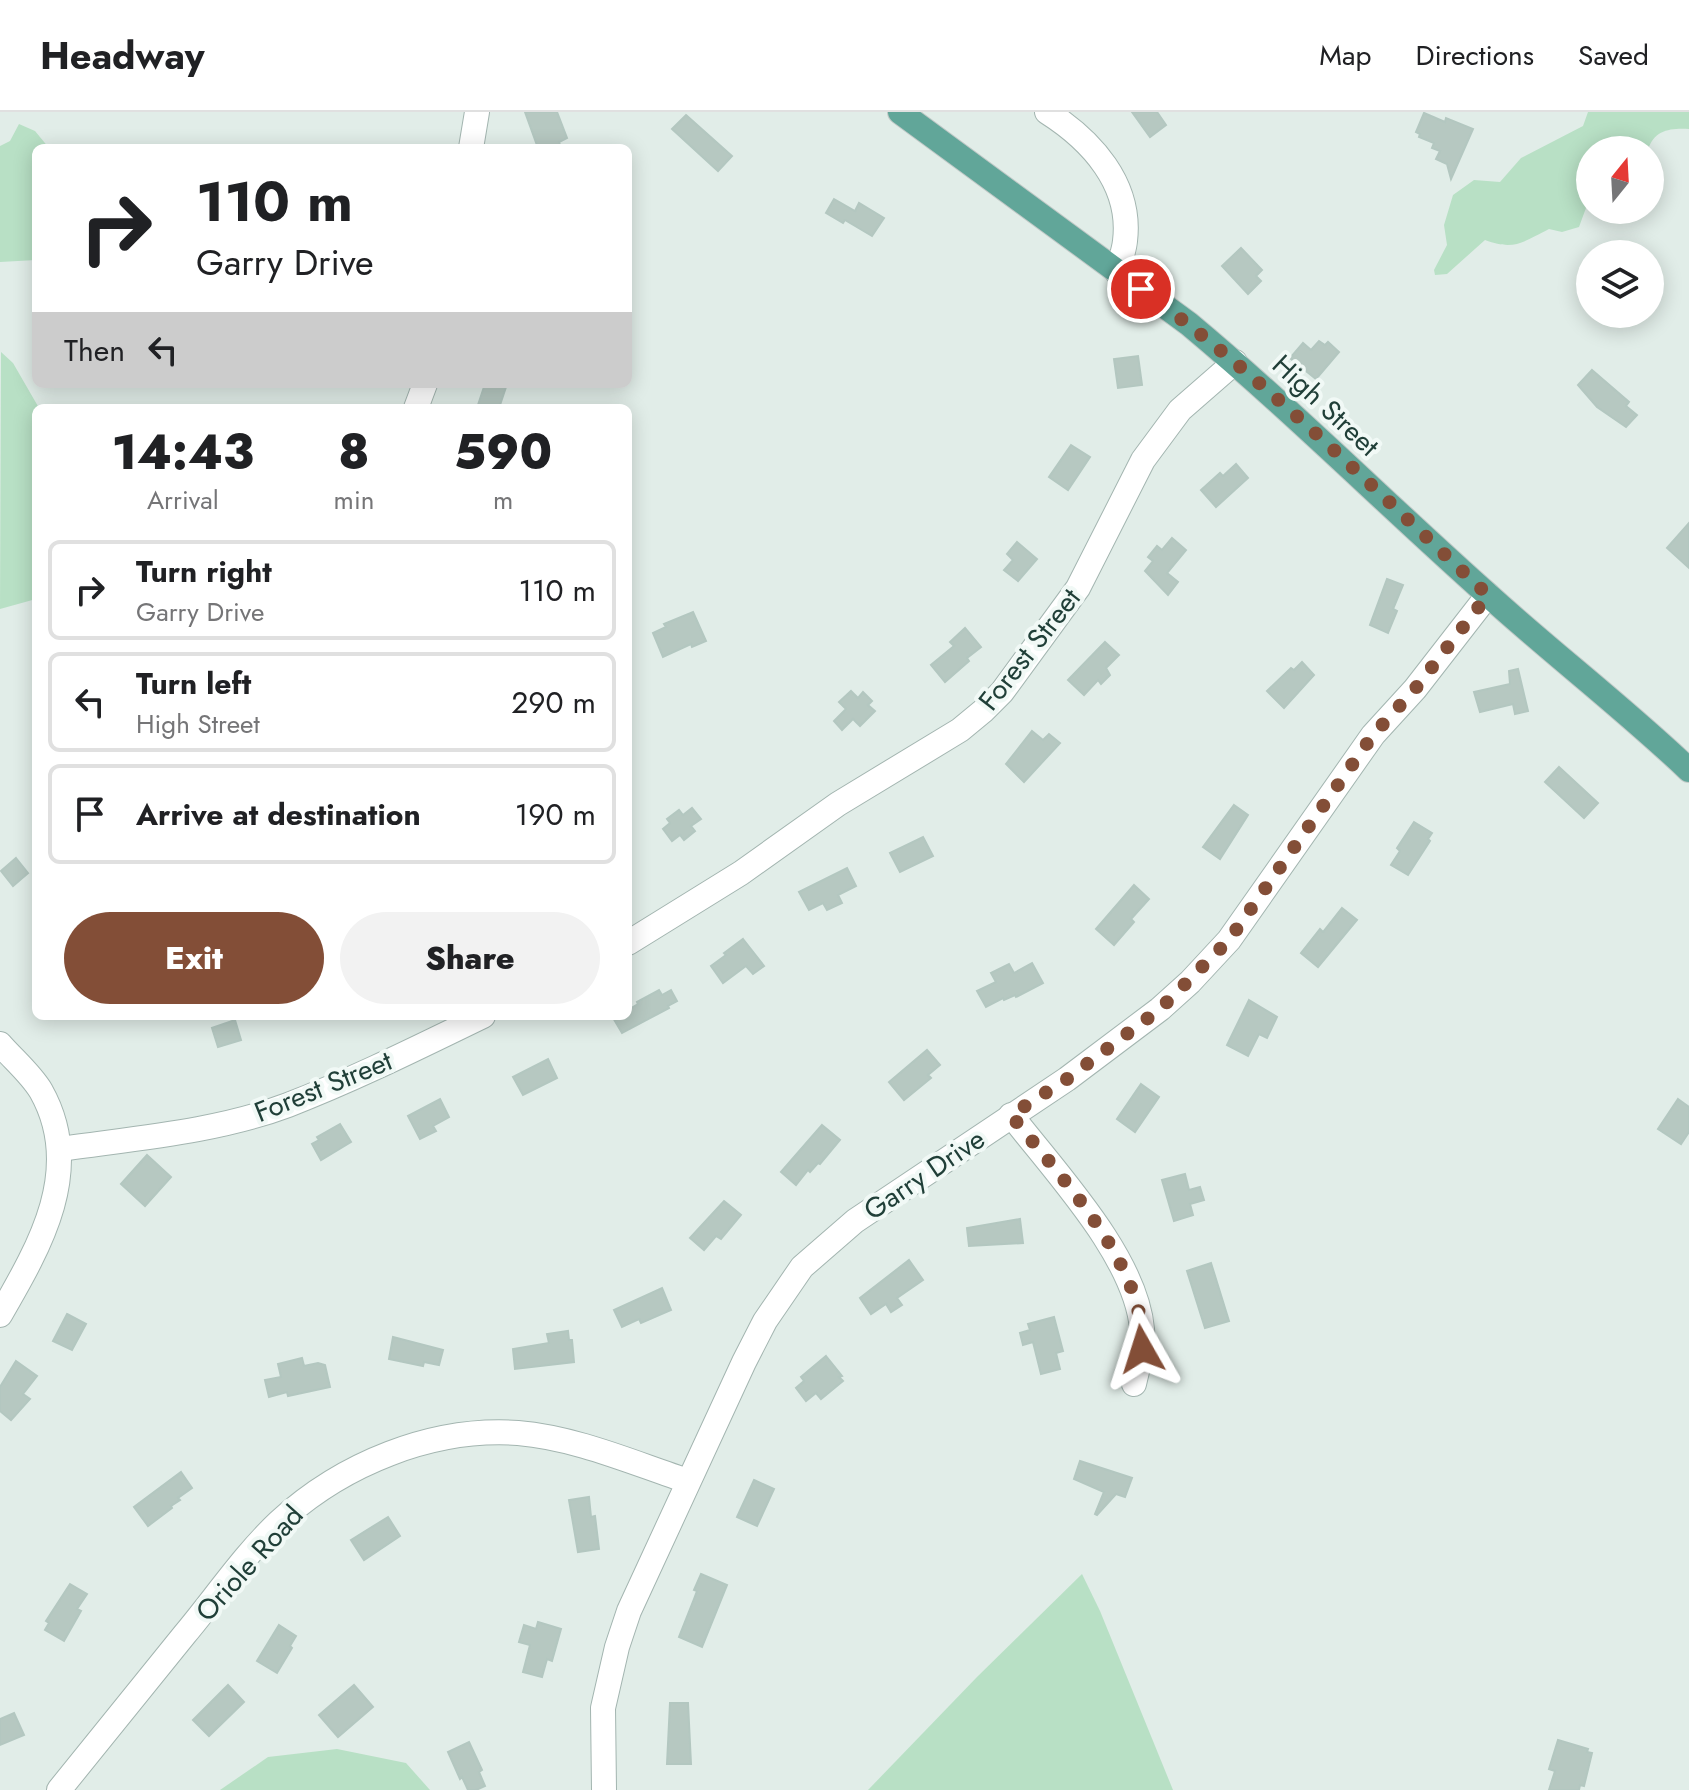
<!DOCTYPE html>
<style>
:root{--surface:#fff;--page:#f2f2f2;--text:#202124;--muted:#757577;--line:#e0e0e0;--accent:#834e37}
body{margin:0;font-family:Jost,sans-serif;background:var(--page);color:var(--text);height:100vh;display:flex;flex-direction:column;font-size:30px;white-space:nowrap}
*{box-sizing:border-box;margin:0}
p{font-size:26px;color:var(--muted)}
.icon{flex:none;width:44px;height:44px;fill:none;stroke:currentColor;stroke-width:2;stroke-linecap:round;stroke-linejoin:round}
.map{position:relative;flex:1;overflow:hidden}
.side{position:absolute;left:32px;top:292px;width:600px;height:616px;display:flex;flex-direction:column;background:var(--surface);border-radius:12px;box-shadow:0 4px 20px #0003}
.side>*{flex:none}
.guide{position:absolute;left:32px;top:32px;width:600px;height:244px;border-radius:12px;box-shadow:0 4px 20px #0003;background:#fff;color:var(--text);overflow:hidden}
.needle{width:52px;rotate:18deg}
.buttons{position:absolute;left:1576px;top:24px;display:grid;gap:16px}
.buttons a{display:grid;place-items:center;width:88px;height:88px;border-radius:50%;background:var(--surface);box-shadow:0 4px 20px #0003;font-size:40px}
.pin{position:absolute;display:grid;place-items:center;width:68px;height:68px;color:#fff;margin:-34px;border:4px solid #fff;border-radius:50%;box-shadow:0 2px 8px #0007}
.me{position:absolute;width:88px;margin:-44px;rotate:354deg;stroke-linejoin:round;filter:drop-shadow(0 0 6px #0008)}
.turn{display:flex;align-items:center;gap:28px;height:168px;padding:0 32px;font-size:36px}
.turn .icon{width:104px;height:104px;stroke-width:2.5}
.turn b{display:block;font-size:56px;line-height:68px}
.then{display:flex;align-items:center;height:76px;padding:0 32px;background:#0003;gap:16px;font-size:30px}
.eta{display:flex;justify-content:space-evenly;align-items:center;height:136px;text-align:center}
.eta b{font-size:48px;font-weight:800;line-height:56px}
.action{display:flex;gap:16px;margin-top:auto;padding:16px 32px}
.action a{flex:1;height:92px;border-radius:48px;background:var(--accent);color:#fff;font-size:32px;font-weight:800;line-height:92px;text-align:center}
.action a+a{background:var(--page);color:var(--text)}
ul{padding:0;list-style:none}
li{display:flex;align-items:center;gap:24px;height:100px;margin:0 16px 12px;padding:0 16px;border:4px solid var(--line);border-radius:12px}
li div{flex:1}
li b{display:block;font-size:30px}
li em{font-style:normal}
header{display:flex;align-items:center;gap:48px;box-sizing:border-box;height:112px;padding:0 40px;background:var(--surface);border-bottom:2px solid var(--line)}
header strong{font-size:38px}
nav{display:flex;gap:44px;margin-inline-start:auto;font-size:28px}
.map>svg:first-child{display:block}
</style>
<header>
<strong>Headway</strong>
<nav><a>Map</a><a>Directions</a><a>Saved</a></nav>
</header>
<div class="map">
<svg width="1689" height="1678" viewBox="0 0 1689 1678">
<rect width="100%" height="100%" fill="#e1ede8"/>
<g fill="#b8e0c5">
<path d="M 1588,0 L 1689,0 L 1689,17 C 1670,16 1654,18 1648,38 L 1590,38 L 1590,85 L 1579,115 L 1562,120 L 1549,117 C 1523,130 1514,139 1485,128 L 1447,162 L 1435,163 L 1434,158 L 1447,133 L 1444,113 L 1453,83 L 1474,68 L 1500,70 L 1521,46 L 1583,14 Z"/>
<polygon points="19,12 35,19 49,36 36,36 36,148 0,150 0,34 10,29"/>
<polygon points="1,240 13,251 39,296 36,296 36,487 0,497"/>
<polygon points="1082,1462 1100,1499 1173,1678 868,1678 977,1565"/>
<polygon points="337,1637 406,1651 430,1678 220,1678 268,1645"/>
</g>
<g fill="#b6c8c1" stroke="#b3c7c0" stroke-width="2">
<polygon points="525,0 557,0 567,26 559,30 561,36 538,36"/>
<polygon points="1132,0 1157,0 1166,13 1150,25"/>
<polygon points="1424,1 1445,10 1446,6 1473,17 1451,67 1447,52 1436,47 1440,39 1432,36 1434,31 1419,25 1420,22 1416,20"/>
<polygon points="686,3 732,44 718,59 672,17"/>
<polygon points="834,87 855,99 859,91 884,106 872,124 845,108 843,111 826,101"/>
<polygon points="1241,136 1262,158 1256,164 1261,169 1248,182 1222,154"/>
<polygon points="1319,229 1325,233 1328,230 1339,240 1316,267 1290,246 1303,231 1311,238"/>
<polygon points="1138,244 1142,273 1118,276 1114,247"/>
<polygon points="1592,258 1629,290 1626,294 1637,303 1626,315 1597,295 1578,273"/>
<polygon points="485,272 507,272 499,296 477,296"/>
<polygon points="1071,333 1090,345 1068,378 1049,365"/>
<polygon points="1236,352 1248,366 1216,395 1201,378 1220,361 1223,364"/>
<polygon points="1689,411 1689,456 1667,436"/>
<polygon points="1172,426 1186,438 1167,461 1178,470 1168,483 1145,459 1153,449 1148,445 1157,434 1162,438"/>
<polygon points="1017,430 1037,447 1018,469 1004,458 1013,448 1007,442"/>
<polygon points="1387,467 1403,473 1393,497 1397,499 1388,521 1370,513"/>
<polygon points="693,500 706,529 692,535 691,532 663,545 653,521 666,515 664,512"/>
<polygon points="965,516 981,535 967,546 969,549 945,570 931,553 954,534 950,530"/>
<polygon points="1105,530 1119,543 1106,556 1110,563 1101,572 1098,568 1084,583 1068,568"/>
<polygon points="1302,550 1314,563 1284,596 1267,579 1291,556 1294,558"/>
<polygon points="1518,557 1528,599 1515,602 1513,592 1480,600 1474,580 1510,572 1509,559"/>
<polygon points="851,579 858,586 863,580 872,589 868,593 875,599 860,614 853,607 842,618 834,609 846,597 839,590"/>
<polygon points="1032,619 1043,628 1049,622 1060,631 1024,670 1006,652"/>
<polygon points="1559,655 1598,691 1584,706 1545,670"/>
<polygon points="1234,693 1248,703 1220,747 1203,735"/>
<polygon points="692,696 701,707 691,714 695,719 684,728 680,723 672,729 663,717 670,711 667,707 679,698 683,703"/>
<polygon points="1414,710 1432,721 1428,727 1430,729 1408,763 1391,753 1400,739 1397,736"/>
<polygon points="923,725 933,744 900,760 890,741"/>
<polygon points="16,746 28,761 13,774 1,759"/>
<polygon points="847,756 856,774 838,783 842,791 827,798 823,791 809,798 799,780"/>
<polygon points="1134,773 1149,787 1131,807 1134,810 1114,833 1096,817"/>
<polygon points="1342,796 1357,808 1318,855 1301,841 1320,817 1323,820"/>
<polygon points="743,827 764,854 753,862 746,854 723,871 711,854 726,843 724,841"/>
<polygon points="1032,851 1043,871 1016,885 1015,883 1004,888 1003,886 986,895 977,879 996,870 991,861 1009,852 1014,861"/>
<polygon points="659,878 662,883 671,878 677,889 668,894 669,896 622,921 612,904 628,904 628,898 638,892 637,890"/>
<polygon points="1249,888 1277,905 1267,926 1259,922 1248,944 1227,933"/>
<polygon points="235,908 241,928 218,935 212,916"/>
<polygon points="927,938 940,953 928,963 931,966 904,988 889,970"/>
<polygon points="548,947 557,966 523,983 513,965"/>
<polygon points="1141,972 1159,985 1135,1020 1117,1007"/>
<polygon points="440,987 449,1005 433,1014 436,1019 420,1027 408,1004"/>
<polygon points="1678,987 1689,995 1689,1020 1681,1032 1658,1017"/>
<polygon points="340,1012 351,1030 321,1048 312,1032 319,1028 317,1025"/>
<polygon points="822,1013 840,1028 820,1052 818,1051 810,1060 808,1058 796,1073 781,1060"/>
<polygon points="147,1043 171,1065 145,1094 121,1072"/>
<polygon points="1185,1062 1189,1078 1200,1075 1204,1088 1190,1092 1193,1103 1174,1109 1162,1068"/>
<polygon points="724,1089 741,1103 721,1127 716,1124 704,1138 690,1126"/>
<polygon points="1020,1107 1023,1131 969,1134 967,1116"/>
<polygon points="909,1148 923,1168 897,1186 902,1193 891,1200 886,1192 871,1202 860,1186"/>
<polygon points="1211,1151 1229,1209 1205,1216 1187,1159"/>
<polygon points="662,1176 671,1198 641,1211 639,1207 622,1215 614,1198"/>
<polygon points="67,1202 86,1212 72,1238 53,1229"/>
<polygon points="1054,1205 1063,1239 1056,1241 1060,1257 1041,1262 1033,1230 1023,1233 1020,1221 1030,1218 1028,1212"/>
<polygon points="568,1219 569,1228 572,1228 574,1250 515,1257 513,1237 549,1231 547,1222"/>
<polygon points="393,1225 443,1238 439,1253 424,1250 423,1254 389,1247"/>
<polygon points="826,1244 842,1264 839,1265 843,1269 821,1287 816,1281 806,1289 796,1276 804,1269 801,1265"/>
<polygon points="302,1246 304,1254 318,1251 325,1253 330,1275 288,1284 287,1280 269,1285 265,1268 281,1265 278,1252"/>
<polygon points="16,1249 37,1264 23,1282 30,1287 11,1308 0,1299 0,1275"/>
<polygon points="1080,1349 1132,1366 1125,1385 1116,1382 1097,1403 1095,1402 1104,1380 1074,1367"/>
<polygon points="181,1360 192,1376 178,1386 180,1388 171,1394 172,1396 148,1414 134,1395"/>
<polygon points="754,1368 774,1377 757,1414 737,1405"/>
<polygon points="589,1385 591,1405 595,1404 599,1437 578,1440 569,1388"/>
<polygon points="388,1405 400,1424 364,1448 351,1428"/>
<polygon points="701,1462 727,1473 702,1535 679,1525 694,1487 697,1479 694,1478"/>
<polygon points="70,1472 87,1482 77,1497 81,1499 64,1529 45,1518 49,1511 46,1509"/>
<polygon points="538,1510 561,1517 552,1549 547,1547 542,1565 523,1560 530,1533 519,1530 524,1513 536,1517"/>
<polygon points="279,1513 296,1524 290,1534 292,1536 277,1561 257,1549"/>
<polygon points="228,1573 244,1590 209,1624 193,1608"/>
<polygon points="354,1573 373,1595 338,1625 319,1603"/>
<polygon points="670,1591 688,1591 691,1652 667,1652"/>
<polygon points="14,1601 24,1623 0,1633 0,1607"/>
<polygon points="1558,1628 1588,1637 1587,1640 1592,1641 1584,1674 1580,1673 1579,1678 1549,1678 1555,1659 1549,1657"/>
<polygon points="469,1630 482,1658 479,1660 485,1674 476,1678 468,1678 462,1665 460,1667 448,1640"/>
</g>
<g fill="none" stroke-linecap="round" stroke-linejoin="round">
<defs>
<g id="minor">
<path d="M 1047,0 C 1091,28 1132,72 1125,129 C 1124,139 1120,150 1117,160"/>
<polyline points="471,36 477,0"/>
<polyline points="416,296 425,272"/>
<polyline points="628,831 741,761 838,692 960,618 983,599 1002,580 1078,476 1143,348 1180,298 1235,250"/>
<path d="M 0,932 C 13,947 31,962 41,979 C 85,1057 40,1134 0,1203"/>
<path d="M 1011,1003 C 1055,1060 1136,1145 1142,1217 C 1144,1236 1138,1254 1134,1272"/>
<path d="M 60,1037 C 136,1026 216,1020 288,993 C 355,967 419,935 483,904"/>
<path d="M 59,1678 C 101,1626 143,1574 185,1522 C 216,1485 244,1443 279,1410 C 342,1352 432,1315 518,1321 C 577,1326 633,1351 688,1369"/>
<polyline points="604,1678 603,1596 617,1535 629,1499 744,1250 765,1209 802,1155 855,1109 1067,967 1160,897 1190,870 1229,828 1373,623 1415,577 1488,483"/>
</g>
<path id="major" d="M 900,0 L 1189,212 C 1292,298 1387,393 1487,482 C 1553,542 1624,596 1689,658"/>
</defs>
<use href="#minor" stroke="#a3b5b0" stroke-width="26"/>
<use href="#major" stroke="#c1c9c7" stroke-width="26"/>
<use href="#minor" stroke="#fff" stroke-width="24"/>
<use href="#major" stroke="#61a699" stroke-width="24"/>
</g>
<g fill="none" stroke-linecap="round" stroke-linejoin="round">
<path stroke="#834e37" stroke-width="14" stroke-dasharray="0 25.2" d="M 1141,177 C 1266,267 1376,379 1488,483 L 1415,577 L 1373,623 L 1229,828 L 1160,897 L 1067,967 L 1011,1003 C 1060,1065 1147,1154 1142,1237"/>
</g>
<g text-anchor="middle" stroke-width="8" stroke-linejoin="round" paint-order="stroke">
<g font-size="28" fill="#203f38" stroke="#f1f9f6">
<text transform="translate(1326 293) rotate(43)" y="10">High Street</text>
<text transform="translate(1029 537) rotate(-52)" y="10">Forest Street</text>
<text transform="translate(323 974) rotate(-22)" y="10">Forest Street</text>
<text transform="translate(924 1062) rotate(-34)" y="10">Garry Drive</text>
<text transform="translate(249 1451) rotate(-48)" y="10">Oriole Road</text>
</g>
</g>
</svg>
<div class="buttons">
<a><svg class="needle" viewBox="-14 -14 28 28"><path d="M0-13l5 13h-10z" fill="#e53935"/><path d="M0 13l5-13h-10z" fill="#757577"/></svg></a>
<a><svg class="icon" aria-label="layers" viewBox="0 0 24 24"><path d="M12 4l9 5-9 5-9-5zM3 14l9 5 9-5"/></svg></a>
</div>
<div class="pin" style="left:1141px;top:177px;background:#d93025"><svg class="icon" aria-label="arrive" viewBox="0 0 24 24"><path d="M6 21V4h12l-3 4 3 4H6"/></svg></div>
<svg class="me" style="left:1142px;top:1237px" viewBox="-20 -20 40 40"><path d="M0-17L14 15 0 8-14 15z" fill="#834e37" stroke="#fff" stroke-width="4"/></svg>
<div class="guide">
<div class="turn"><svg class="icon" aria-label="right" viewBox="0 0 24 24"><path d="M7 20v-9h11M14 6l5 5-5 5"/></svg><div><b>110 m</b>Garry Drive</div></div>
<div class="then">Then<svg class="icon" aria-label="left" viewBox="0 0 24 24"><path d="M17 20v-9H6M10 6l-5 5 5 5"/></svg></div>
</div>
<section class="side">
<div class="eta">
<div><b>14:43</b><p>Arrival</p></div>
<div><b>8</b><p>min</p></div>
<div><b>590</b><p>m</p></div>
</div>
<ul>
<li><svg class="icon" aria-label="right" viewBox="0 0 24 24"><path d="M7 20v-9h11M14 6l5 5-5 5"/></svg><div><b>Turn right</b><p>Garry Drive</p></div><em>110 m</em></li>
<li><svg class="icon" aria-label="left" viewBox="0 0 24 24"><path d="M17 20v-9H6M10 6l-5 5 5 5"/></svg><div><b>Turn left</b><p>High Street</p></div><em>290 m</em></li>
<li><svg class="icon" aria-label="arrive" viewBox="0 0 24 24"><path d="M6 21V4h12l-3 4 3 4H6"/></svg><div><b>Arrive at destination</b></div><em>190 m</em></li>
</ul>
<div class="action"><a>Exit</a><a>Share</a></div>
</section>
</div>
